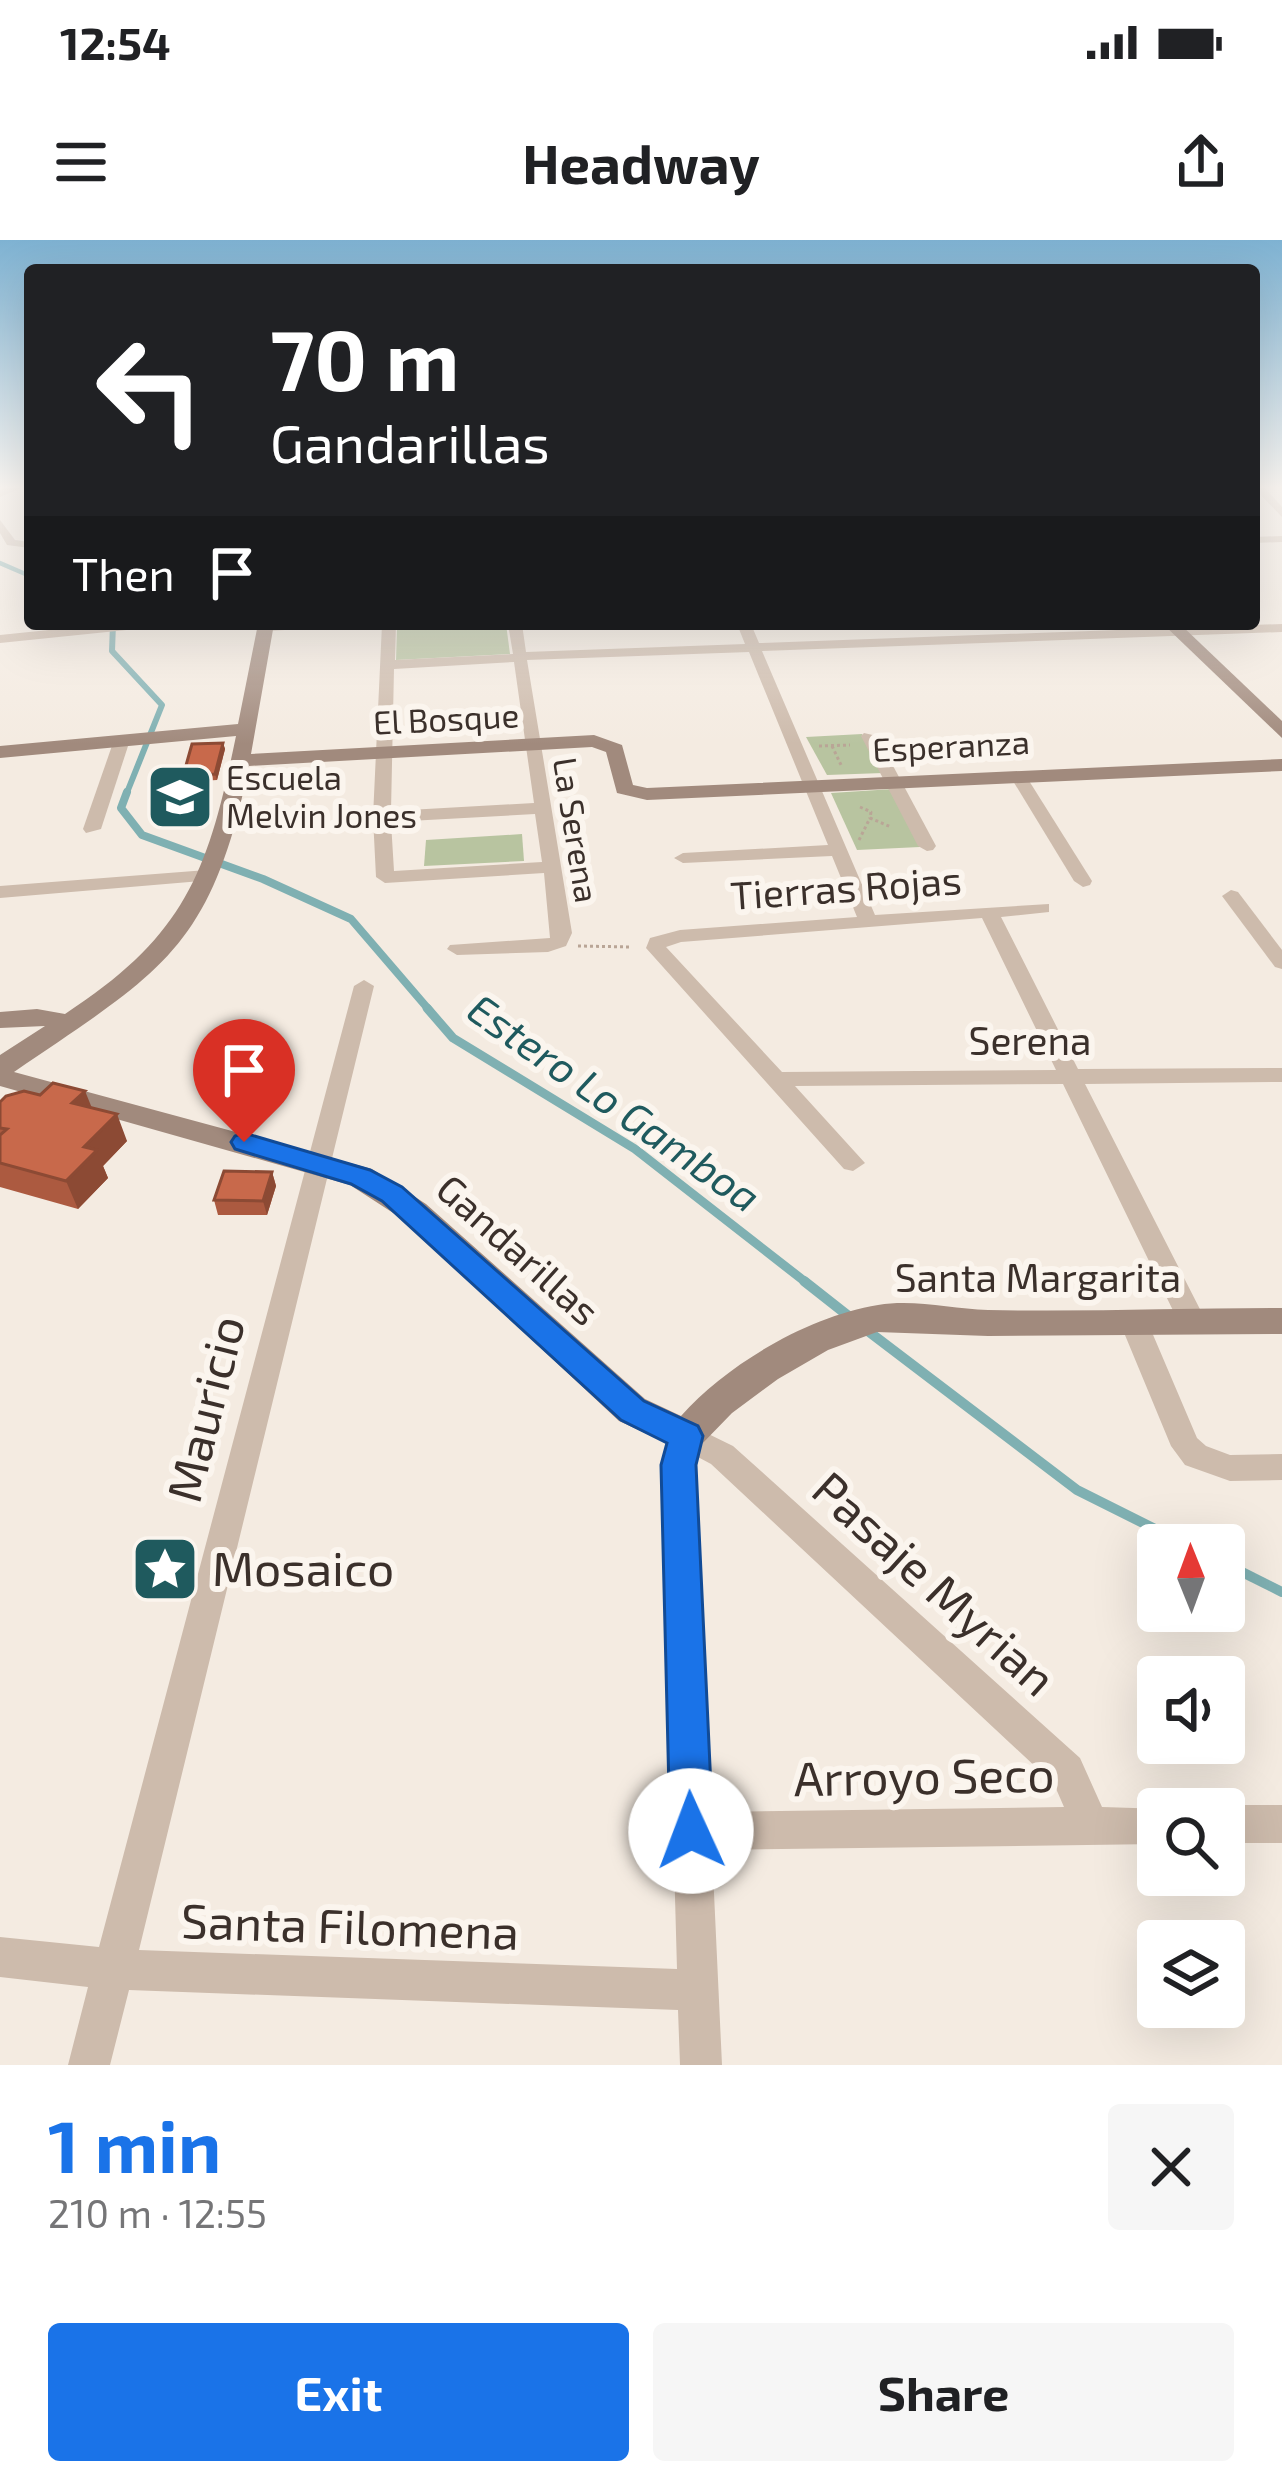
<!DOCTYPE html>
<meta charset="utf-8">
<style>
:root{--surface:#fff;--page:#f6f6f6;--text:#202124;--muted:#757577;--accent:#1a73e8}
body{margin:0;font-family:"Exo 2",sans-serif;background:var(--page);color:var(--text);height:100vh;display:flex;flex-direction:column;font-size:45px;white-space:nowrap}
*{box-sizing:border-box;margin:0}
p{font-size:39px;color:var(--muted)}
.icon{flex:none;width:66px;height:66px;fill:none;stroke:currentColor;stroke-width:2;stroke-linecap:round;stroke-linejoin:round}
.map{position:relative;height:1825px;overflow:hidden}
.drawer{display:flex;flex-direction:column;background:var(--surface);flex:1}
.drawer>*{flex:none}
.banner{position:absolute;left:24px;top:24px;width:1236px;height:366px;border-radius:12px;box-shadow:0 12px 48px #0002;background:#202124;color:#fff;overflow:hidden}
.needle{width:78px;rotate:359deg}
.buttons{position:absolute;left:1137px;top:1284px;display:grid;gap:24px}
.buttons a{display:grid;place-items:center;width:108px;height:108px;border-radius:12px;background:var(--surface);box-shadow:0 12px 48px #0002;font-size:60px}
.pin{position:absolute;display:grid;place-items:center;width:102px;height:102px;color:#fff;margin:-123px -51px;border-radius:50% 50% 50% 0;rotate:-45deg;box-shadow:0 0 12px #0007}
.pin .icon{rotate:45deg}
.me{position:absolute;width:132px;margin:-66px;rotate:358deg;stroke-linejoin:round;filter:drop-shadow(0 0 9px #0008)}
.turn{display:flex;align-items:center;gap:42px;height:252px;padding:0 48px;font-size:54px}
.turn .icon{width:156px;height:156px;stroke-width:2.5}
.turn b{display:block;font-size:84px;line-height:102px}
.then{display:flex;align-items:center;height:114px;padding:0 48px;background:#0003;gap:24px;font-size:45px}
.round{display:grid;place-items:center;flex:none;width:126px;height:126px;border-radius:12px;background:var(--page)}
.headline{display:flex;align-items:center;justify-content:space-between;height:204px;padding:0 48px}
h1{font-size:72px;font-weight:700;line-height:90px;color:var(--accent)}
.primary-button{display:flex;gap:24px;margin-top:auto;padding:24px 48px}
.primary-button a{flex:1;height:138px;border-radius:12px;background:var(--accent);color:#fff;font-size:48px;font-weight:700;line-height:138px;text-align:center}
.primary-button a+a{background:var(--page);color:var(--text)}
.status{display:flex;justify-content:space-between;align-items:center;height:84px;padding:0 60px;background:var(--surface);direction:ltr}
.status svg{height:33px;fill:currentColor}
header{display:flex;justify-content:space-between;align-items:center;height:156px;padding:0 48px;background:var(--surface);font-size:54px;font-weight:700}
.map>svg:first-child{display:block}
</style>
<div class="status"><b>12:54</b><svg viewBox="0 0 49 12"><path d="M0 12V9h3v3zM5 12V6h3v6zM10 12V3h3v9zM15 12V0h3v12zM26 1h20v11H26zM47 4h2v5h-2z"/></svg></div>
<header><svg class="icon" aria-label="menu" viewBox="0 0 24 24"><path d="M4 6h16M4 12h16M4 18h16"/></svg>Headway<svg class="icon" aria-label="share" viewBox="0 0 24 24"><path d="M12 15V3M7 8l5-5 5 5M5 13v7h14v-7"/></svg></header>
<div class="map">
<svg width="1282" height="1825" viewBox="0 0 1282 1825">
<rect width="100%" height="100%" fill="#f4ebe1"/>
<g fill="#b8c4a0">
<polygon points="506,384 510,414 396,420 397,388"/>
<polygon points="862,494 883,533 827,535 806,497"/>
<polygon points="893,549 920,607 857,610 831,553"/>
<polygon points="522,594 524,621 424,626 426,600"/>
</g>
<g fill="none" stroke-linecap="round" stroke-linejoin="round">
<polyline stroke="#7fb0b2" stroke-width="4.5" points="0,323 30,336"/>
<polyline stroke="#7fb0b2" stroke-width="6" points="113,384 112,411 162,465 126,555"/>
<polyline stroke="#7fb0b2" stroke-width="8" points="127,552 121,568 142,595 263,639 351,679 430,771"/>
<polyline stroke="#7fb0b2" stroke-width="9" points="427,768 453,798 635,909 808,1044"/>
<g stroke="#7fb0b2" stroke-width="10">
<polyline points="804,1041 851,1078"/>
<polyline points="864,1088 1077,1250 1187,1305"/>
<polyline points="1224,1323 1282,1352"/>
</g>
<g stroke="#b9a596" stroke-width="3" stroke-dasharray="3 3" stroke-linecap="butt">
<polyline points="819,506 850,505"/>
<polyline points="832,506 842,527"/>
<polyline points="860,567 871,572 870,578 891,587"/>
<polyline points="859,600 870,578"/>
<polyline points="578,706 632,707"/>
</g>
<polyline stroke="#cdbbac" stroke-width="6" points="30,319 30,324"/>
<g fill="#cdbbac" fill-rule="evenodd">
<polygon points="6,248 21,248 0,257 0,250"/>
<polygon points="1254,248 1265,248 1282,267 1282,277"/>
<polygon points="0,280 15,300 30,302 30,308 7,305 0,293"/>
<polygon points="1282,296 1282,302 1254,303 1254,297"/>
<polygon points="107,384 153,384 146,388 0,403 0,395"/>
<polygon points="261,384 332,384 325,388 265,391 258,387"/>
<path d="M 382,384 L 396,384 L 395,420 L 513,414 L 508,384 L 522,384 L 526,412 L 745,404 L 737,384 L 751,384 L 759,403 L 1282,384 L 1282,392 L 762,411 L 875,675 L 1049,664 L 1049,672 L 1001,677 L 1078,829 L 1282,828 L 1282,842 L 1085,844 L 1206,1081 L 1202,1089 L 1192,1092 L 1182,1089 L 1063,844 L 795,846 L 865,923 L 853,931 L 844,929 L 646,708 L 650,698 L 680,690 L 857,677 L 832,616 L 683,623 L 674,618 L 683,613 L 828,605 L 749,412 L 527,420 L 572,693 L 566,706 L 548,712 L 457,715 L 447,709 L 450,705 L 550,698 L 544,633 L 385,643 L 376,637 L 373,577 ZM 514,422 L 534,563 L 391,571 L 394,429 ZM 535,574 L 542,622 L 394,631 L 391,582 ZM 982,678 L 1056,830 L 782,832 L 666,707 L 681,702 Z"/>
<polygon points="864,493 877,496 936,606 933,610 927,611 918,606 861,496"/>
<polygon points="122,495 130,500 101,589 86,593 83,589 114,500"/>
<polygon points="1018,531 1026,536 1092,641 1090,645 1083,647 1074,641 1010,536"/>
<polygon points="207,630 213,632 213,640 0,658 0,646"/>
<polygon points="1231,650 1238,652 1282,710 1282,729 1275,727 1222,656"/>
<path d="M 364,740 L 374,746 L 139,1710 L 677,1729 L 663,1225 L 675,1187 L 686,1183 L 733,1206 L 1080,1518 L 1102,1567 L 1165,1569 L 1158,1569 L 1158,1604 L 712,1610 L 722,1825 L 680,1825 L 678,1770 L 129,1750 L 110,1825 L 68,1825 L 88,1747 L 0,1737 L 0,1697 L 99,1707 L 354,746 ZM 696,1216 L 711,1224 L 1054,1544 L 1064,1567 L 710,1572 Z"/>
<polygon points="1134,1072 1144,1075 1148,1083 1197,1198 1206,1206 1230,1215 1282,1214 1282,1240 1230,1241 1185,1225 1171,1206 1120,1083 1124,1075"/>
<polygon points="1224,1565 1282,1565 1282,1603 1224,1603 1224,1569 1215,1569"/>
</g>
<g fill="#a18a7d" fill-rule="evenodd">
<path d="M 258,384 L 274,384 L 251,514 L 594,495 L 622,505 L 633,545 L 647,548 L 1282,519 L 1282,531 L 647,560 L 617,553 L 606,512 L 592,507 L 249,526 C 211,711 160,732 14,832 L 372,929 L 426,964 L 645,1159 L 681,1176 C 727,1124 809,1076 878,1065 C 915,1059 952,1069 988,1070 C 1086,1072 1184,1068 1282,1068 L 1282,1094 L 988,1096 L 877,1092 L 828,1110 L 778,1139 L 732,1173 L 699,1207 L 686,1212 L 619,1181 L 404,980 L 350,945 L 0,846 L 0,815 L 45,786 L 0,788 L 0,772 L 37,769 L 65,774 C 186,695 208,632 236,496 L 0,518 L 0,506 L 238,484 Z"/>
<polygon points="1163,384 1180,384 1282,481 1282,498"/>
</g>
</g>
<g fill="#ac5a40">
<polygon points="223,503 225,509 217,540 185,542 183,536"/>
<polygon points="0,862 92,868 127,901 103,926 108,938 78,969 0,947"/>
<polygon points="272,932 276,946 267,975 218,975 214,960"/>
</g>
<g fill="#8c4a34">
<polygon points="223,503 225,509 217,540 215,534"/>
<polygon points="85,851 96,878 72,863"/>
<polygon points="117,874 127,901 103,926 108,938 78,969 66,941 84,907"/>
<polygon points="272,932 276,946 267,975 263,961"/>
</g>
<g fill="#c8694b" stroke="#8c4a34" stroke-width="3">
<polygon points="223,503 215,534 183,536 192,504"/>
<polygon points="53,843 85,851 72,863 117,874 84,907 97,910 66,941 0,923 0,895 7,889 0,888 0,862 6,856 24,851 40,855"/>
<polygon points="224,931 272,932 263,961 214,960"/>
</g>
<linearGradient id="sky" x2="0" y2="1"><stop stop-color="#7eb2d2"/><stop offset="0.49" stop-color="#faf6f2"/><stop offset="1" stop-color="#faf6f2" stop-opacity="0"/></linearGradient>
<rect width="1282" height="504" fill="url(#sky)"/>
<polygon fill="#1a73e8" stroke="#114b97" stroke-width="3" points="244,893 370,930 402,947 644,1161 698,1186 703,1196 696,1225 713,1591 706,1606 691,1613 676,1606 670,1591 661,1225 667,1203 621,1180 382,961 351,944 235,909 231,902 235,896"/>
<defs>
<symbol id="school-square" viewBox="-11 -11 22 22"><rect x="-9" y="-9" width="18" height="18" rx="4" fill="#1f5a5e" stroke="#fbf5ee"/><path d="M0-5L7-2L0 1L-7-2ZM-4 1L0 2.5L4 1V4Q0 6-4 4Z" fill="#fff"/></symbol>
<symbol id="sight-square" viewBox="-11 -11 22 22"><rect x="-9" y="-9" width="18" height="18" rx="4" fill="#1f5a5e" stroke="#fbf5ee"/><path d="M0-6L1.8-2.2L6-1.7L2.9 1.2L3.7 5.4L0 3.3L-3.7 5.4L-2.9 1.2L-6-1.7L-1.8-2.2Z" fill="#fff"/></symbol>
</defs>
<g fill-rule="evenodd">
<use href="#school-square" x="142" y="519" width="76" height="76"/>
<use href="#sight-square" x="127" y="1291" width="76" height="76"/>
</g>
<g text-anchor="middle" stroke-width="12" stroke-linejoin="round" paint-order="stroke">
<g font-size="33" fill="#3b302b" stroke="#fbf5ee">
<text transform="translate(446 479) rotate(-3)" y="12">El Bosque</text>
<text transform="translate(951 506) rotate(-3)" y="12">Esperanza</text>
<text transform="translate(576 590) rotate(81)" y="12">La Serena</text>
</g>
<g font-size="33" fill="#3b302b" stroke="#fbf5ee" text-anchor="start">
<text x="226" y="550">Escuela<tspan x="226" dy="38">Melvin Jones</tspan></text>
</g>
<g font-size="39" fill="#3b302b" stroke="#fbf5ee">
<text transform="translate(846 648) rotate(-4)" y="14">Tierras Rojas</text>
<text x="1030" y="815">Serena</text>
<text transform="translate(518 1010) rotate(42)" y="14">Gandarillas</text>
<text x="1038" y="1052">Santa Margarita</text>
</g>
<g font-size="42" font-style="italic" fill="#1f5a5e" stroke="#fbf5ee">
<text transform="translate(614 863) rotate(35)" y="15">Estero Lo Gamboa</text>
</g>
<g font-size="48" fill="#3b302b" stroke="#fbf5ee">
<text transform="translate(206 1169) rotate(-76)" y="17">Mauricio</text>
<text transform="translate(934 1344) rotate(42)" y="17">Pasaje Myrian</text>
<text transform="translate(924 1537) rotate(-1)" y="17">Arroyo Seco</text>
<text transform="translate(350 1687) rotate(2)" y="17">Santa Filomena</text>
</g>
<g font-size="48" fill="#3b302b" stroke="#fbf5ee" text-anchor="start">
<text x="212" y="1346">Mosaico</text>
</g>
</g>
</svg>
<div class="buttons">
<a><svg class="needle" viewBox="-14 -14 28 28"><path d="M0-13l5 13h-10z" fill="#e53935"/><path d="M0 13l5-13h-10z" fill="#757577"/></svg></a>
<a><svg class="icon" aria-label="sound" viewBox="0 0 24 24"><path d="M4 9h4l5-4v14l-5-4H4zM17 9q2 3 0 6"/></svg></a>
<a><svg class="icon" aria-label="search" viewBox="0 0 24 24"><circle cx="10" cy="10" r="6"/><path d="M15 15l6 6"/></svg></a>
<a><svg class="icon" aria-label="layers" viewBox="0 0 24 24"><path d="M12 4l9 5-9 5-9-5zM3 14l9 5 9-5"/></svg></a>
</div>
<div class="pin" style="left:244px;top:902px;background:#d93025"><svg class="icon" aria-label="arrive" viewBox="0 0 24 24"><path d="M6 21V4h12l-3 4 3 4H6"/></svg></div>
<svg class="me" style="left:691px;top:1591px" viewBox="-20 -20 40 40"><circle r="19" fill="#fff"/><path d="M0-13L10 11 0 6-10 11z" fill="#1a73e8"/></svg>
<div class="banner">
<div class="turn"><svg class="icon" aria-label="left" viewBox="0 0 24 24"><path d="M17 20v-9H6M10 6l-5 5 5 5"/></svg><div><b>70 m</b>Gandarillas</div></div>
<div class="then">Then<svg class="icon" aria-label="arrive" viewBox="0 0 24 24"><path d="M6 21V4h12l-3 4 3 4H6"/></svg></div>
</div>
</div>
<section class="drawer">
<div class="headline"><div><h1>1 min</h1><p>210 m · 12:55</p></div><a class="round"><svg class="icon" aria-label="close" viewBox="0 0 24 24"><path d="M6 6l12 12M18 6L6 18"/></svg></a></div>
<div class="primary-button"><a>Exit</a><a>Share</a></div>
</section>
